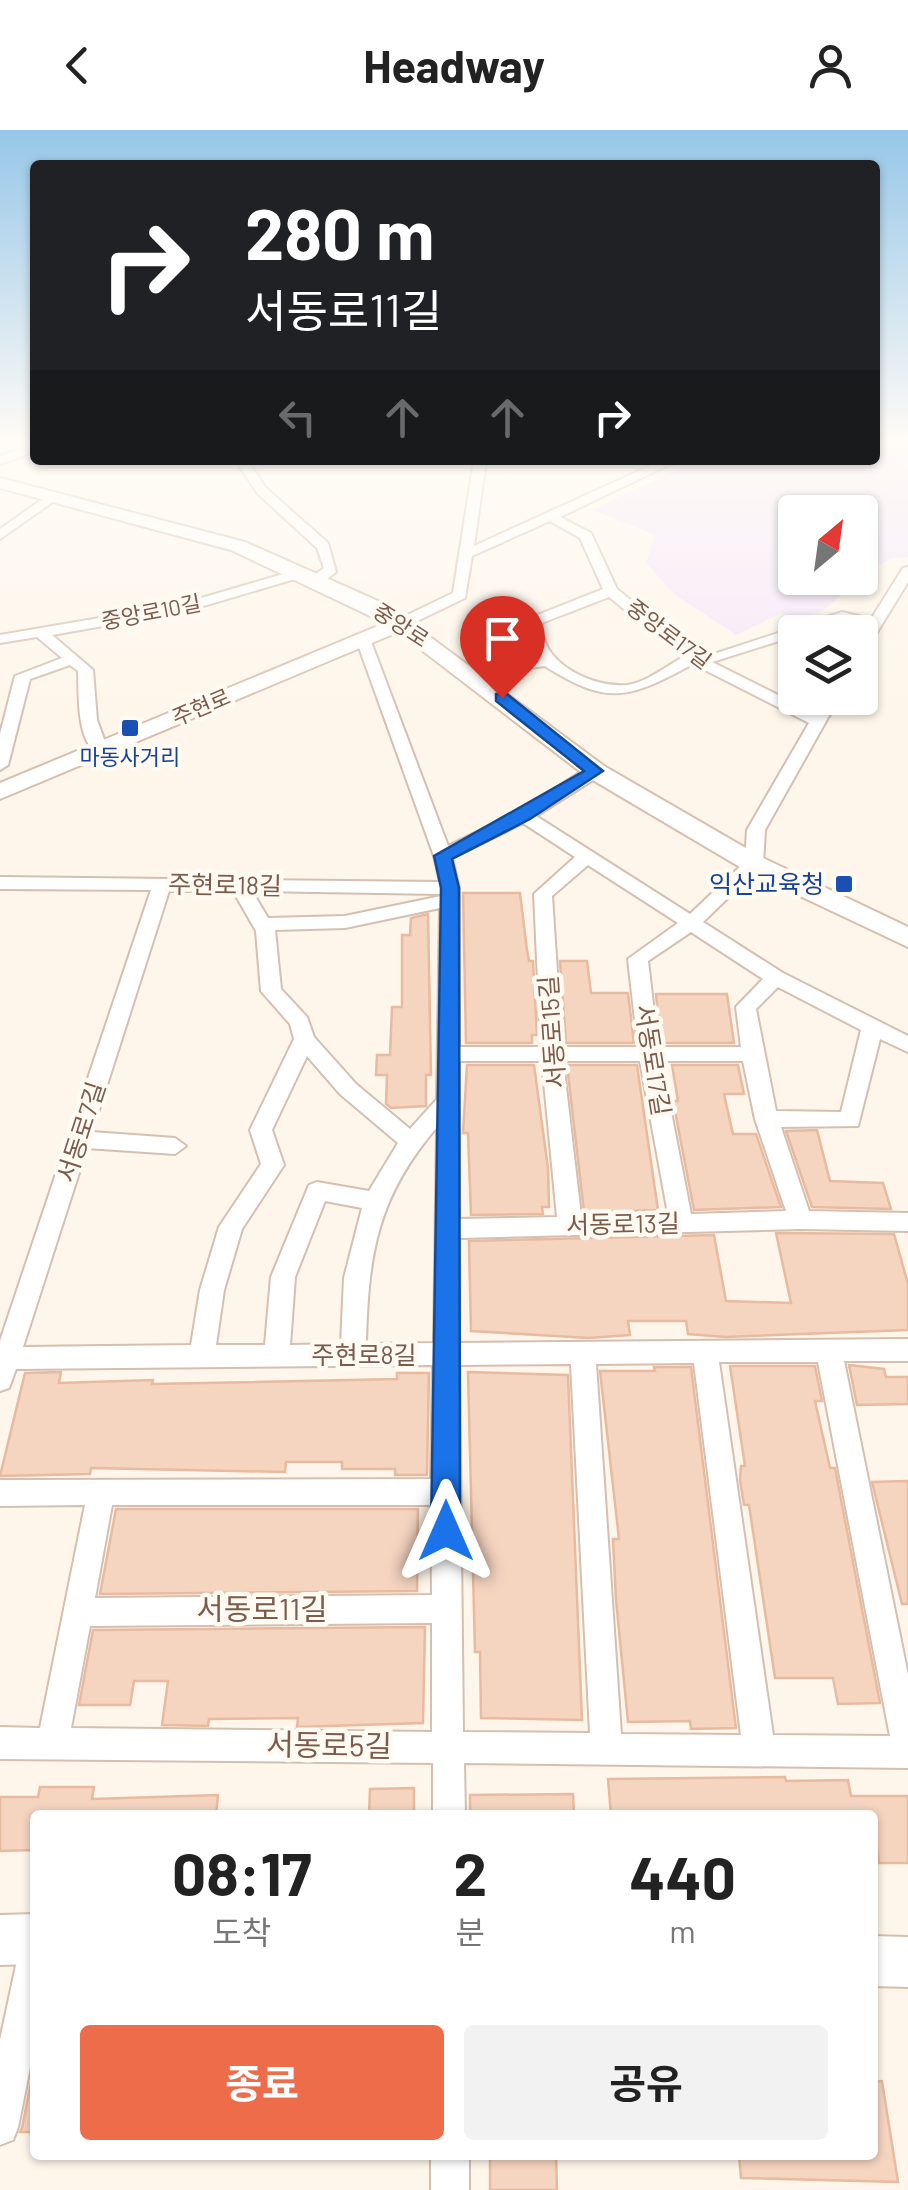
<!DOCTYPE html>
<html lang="ko">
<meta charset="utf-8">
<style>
:root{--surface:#fff;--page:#f2f2f2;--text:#222;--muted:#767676;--accent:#ed6c4a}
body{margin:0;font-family:Barlow,"Noto Sans KR",sans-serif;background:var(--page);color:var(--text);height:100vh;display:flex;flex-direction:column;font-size:38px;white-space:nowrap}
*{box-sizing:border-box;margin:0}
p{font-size:32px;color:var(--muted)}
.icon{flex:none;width:55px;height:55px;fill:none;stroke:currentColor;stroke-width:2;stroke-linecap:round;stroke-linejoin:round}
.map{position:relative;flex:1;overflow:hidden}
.drawer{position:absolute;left:30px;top:1680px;width:848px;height:350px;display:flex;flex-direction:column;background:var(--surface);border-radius:10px;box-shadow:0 2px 8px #0004}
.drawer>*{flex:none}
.banner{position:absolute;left:30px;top:30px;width:850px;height:305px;border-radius:10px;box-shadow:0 2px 8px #0004;background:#202124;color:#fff;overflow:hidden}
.needle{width:65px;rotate:29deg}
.fabs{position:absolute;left:778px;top:365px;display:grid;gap:20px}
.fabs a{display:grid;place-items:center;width:100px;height:100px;border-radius:10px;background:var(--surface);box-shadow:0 2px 8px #0004;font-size:50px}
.pin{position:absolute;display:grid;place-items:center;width:85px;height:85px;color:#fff;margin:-102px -42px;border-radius:50% 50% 50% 0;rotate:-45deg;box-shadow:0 0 10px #0007}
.pin .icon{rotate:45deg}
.me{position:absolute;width:110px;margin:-55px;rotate:0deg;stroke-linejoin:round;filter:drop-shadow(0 0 8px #0008)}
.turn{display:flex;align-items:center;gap:35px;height:210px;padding:0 50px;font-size:45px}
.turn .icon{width:130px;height:130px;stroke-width:2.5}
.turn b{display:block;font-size:70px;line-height:85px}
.lanes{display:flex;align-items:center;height:95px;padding:0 50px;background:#0003;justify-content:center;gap:50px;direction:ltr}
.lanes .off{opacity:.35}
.eta{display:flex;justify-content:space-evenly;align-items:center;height:170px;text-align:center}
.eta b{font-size:60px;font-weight:700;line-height:70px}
.cta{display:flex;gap:20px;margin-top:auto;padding:20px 50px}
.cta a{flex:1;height:115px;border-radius:10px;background:var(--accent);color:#fff;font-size:40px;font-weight:700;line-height:115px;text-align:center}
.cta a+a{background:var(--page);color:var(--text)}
header{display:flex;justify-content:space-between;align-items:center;height:130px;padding:0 50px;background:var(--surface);font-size:45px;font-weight:700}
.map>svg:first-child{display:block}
</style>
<header><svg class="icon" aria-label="back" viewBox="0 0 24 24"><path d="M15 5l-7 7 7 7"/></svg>Headway<svg class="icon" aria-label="person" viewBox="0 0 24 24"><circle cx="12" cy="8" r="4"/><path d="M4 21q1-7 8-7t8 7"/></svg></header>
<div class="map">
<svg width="908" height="2060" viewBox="0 0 908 2060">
<rect width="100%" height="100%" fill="#fef6ea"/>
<path fill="#f3e6fa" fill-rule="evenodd" d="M 875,309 L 908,309 L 908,427 L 892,428 L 869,441 L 824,480 L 797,491 L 782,483 L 736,505 L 674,464 L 646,433 L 655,405 L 592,380 L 697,330 L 875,330 ZM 795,382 L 860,382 L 860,448 L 795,448 Z"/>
<g fill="#f5d4c0" stroke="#e8ba9f" stroke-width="2.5">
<polygon points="463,763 520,763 527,820 529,831 533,831 537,905 532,905 532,913 466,913"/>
<polygon points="428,784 431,945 426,945 426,976 391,978 386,974 387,945 376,945 377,925 390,925 392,877 402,877 402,805 410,805 411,788"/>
<polygon points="560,831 587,831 591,863 628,863 634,913 566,913"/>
<polygon points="656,864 727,864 734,913 661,913"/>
<polygon points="467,935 534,935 548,1038 549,1077 542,1077 543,1084 471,1085 468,1003 463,1003"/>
<polygon points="567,935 637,935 658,1080 584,1082"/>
<polygon points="672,935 738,935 744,964 724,964 733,1004 756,1004 781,1077 694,1080 673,971 678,971"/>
<polygon points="817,1000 830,1051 883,1053 891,1079 812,1077 786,1001"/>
<polygon points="776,1103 894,1104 908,1154 908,1200 725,1207 688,1204 686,1191 628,1191 630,1205 588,1208 471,1201 469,1111 714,1105 726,1171 791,1173"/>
<polygon points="849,1235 884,1239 886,1247 908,1247 908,1274 857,1275"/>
<polygon points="730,1236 815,1236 822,1271 815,1271 830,1338 835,1338 880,1573 838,1574 833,1548 775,1548 749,1375 744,1375 740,1350 741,1336 745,1336"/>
<polygon points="654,1237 691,1237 736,1598 691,1599 690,1591 628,1592 616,1470 613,1409 619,1409 600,1241 655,1241"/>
<polygon points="61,1242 59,1253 153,1250 152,1254 397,1249 397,1243 429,1243 427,1345 395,1345 395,1339 342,1339 342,1332 286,1332 285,1342 91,1338 90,1344 0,1346 25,1243"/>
<polygon points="468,1242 568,1245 582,1590 481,1588 480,1522 475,1522"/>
<polygon points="908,1351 908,1474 902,1474 872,1352"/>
<polygon points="116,1379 418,1379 417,1461 100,1464"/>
<polygon points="425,1497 423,1593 297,1597 298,1588 209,1589 208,1596 162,1595 168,1551 134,1551 130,1575 79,1575 93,1500"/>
<polygon points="785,1647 786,1651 848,1650 851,1666 908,1666 908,1733 879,1733 872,1685 611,1685 608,1649"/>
<polygon points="40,1657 94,1657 92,1669 218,1665 216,1685 35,1685 35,1720 0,1721 0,1667 38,1667"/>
<polygon points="414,1658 414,1685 369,1685 370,1659"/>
<polygon points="573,1664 574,1685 470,1685 470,1665"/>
<polygon points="35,1932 35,2002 20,2002 22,1998"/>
<polygon points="882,1951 898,2052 741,2048 739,2025 872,2025 872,1952"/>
<polygon points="490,2025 556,2025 557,2060 490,2060"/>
</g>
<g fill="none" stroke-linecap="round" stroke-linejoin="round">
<defs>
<g id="street">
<polygon points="35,314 35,322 0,334 0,326"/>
<polygon points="235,330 247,330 266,358 328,413 336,442 322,453 312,453 312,447 324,438 317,418 258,364"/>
<path d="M 474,330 L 486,330 L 474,416 L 663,330 L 679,330 L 560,387 L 591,403 L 617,459 L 697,523 L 717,523 L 842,482 L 871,489 L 903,438 L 908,437 L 908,452 L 865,522 L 860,523 L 860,507 L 867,496 C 833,488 826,502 795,502 L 795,506 L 712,532 L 814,583 L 824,568 L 839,568 L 765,700 L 763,734 L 703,792 L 783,843 L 908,906 L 908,922 L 880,909 L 858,996 L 781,997 L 809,1081 L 908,1083 L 908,1101 L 801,1099 L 459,1108 L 459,1213 L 908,1209 L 908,1231 L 844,1231 L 908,1545 L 908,1638 L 464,1633 L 465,1685 L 433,1685 L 433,1633 L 0,1629 L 0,1597 L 40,1598 L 85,1375 L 0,1376 L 0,1350 L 431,1349 L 433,1235 L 16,1239 L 9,1258 L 0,1261 L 0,1211 L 151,760 L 0,759 L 0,747 L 440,752 L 434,726 L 356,509 L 363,505 L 370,509 L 448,716 L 518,682 L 589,637 L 601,637 L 601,645 L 536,686 L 690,784 L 745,732 L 747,700 L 809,593 L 693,534 C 630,568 609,577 545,536 L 465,546 L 465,540 L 470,538 L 539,528 L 527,503 L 530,488 L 603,459 L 580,408 L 550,391 L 472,426 L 465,468 L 407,496 L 397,496 L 397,490 L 453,463 ZM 609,467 L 683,527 C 667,536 645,553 627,555 C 593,558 539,533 542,493 ZM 523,693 L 575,727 L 534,764 L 541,917 L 459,917 L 459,758 L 452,728 ZM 588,735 L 678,793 L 628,829 L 638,917 L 562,917 L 552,766 ZM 169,761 L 233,761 L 256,801 L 261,861 L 290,894 L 294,909 L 250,1000 L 261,1034 L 219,1097 L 200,1160 L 191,1215 L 23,1217 L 87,1018 L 175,1024 L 186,1016 L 175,1008 L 92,1002 ZM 252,761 L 441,764 L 441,766 L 345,786 L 268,788 ZM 440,778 L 437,969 L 410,999 L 356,954 L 314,907 L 307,887 L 281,859 L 275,800 L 345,798 ZM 691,802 L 763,849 L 736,877 L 741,917 L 658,917 L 648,831 ZM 778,857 L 861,900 L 841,982 L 776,981 L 756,879 ZM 307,926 L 340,964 L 398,1013 L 369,1061 L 317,1052 L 309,1055 L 271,1147 L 265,1215 L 216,1215 L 224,1160 L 242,1099 L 284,1035 L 272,1000 ZM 459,931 L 542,931 L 557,1087 L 459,1089 ZM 563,931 L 640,931 L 668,1084 L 581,1086 ZM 661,931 L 743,931 L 755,989 L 786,1081 L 691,1084 ZM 437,997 L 434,1213 L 366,1214 C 368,1125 377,1067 437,997 ZM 325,1071 L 362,1078 L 344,1148 L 341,1214 L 290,1215 L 295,1147 ZM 719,1232 L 818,1232 L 890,1606 L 773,1605 ZM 694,1233 L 741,1605 L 621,1604 L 596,1234 ZM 571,1234 L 590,1603 L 463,1602 L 459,1235 ZM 112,1375 L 431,1375 L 432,1465 L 95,1468 ZM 432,1493 L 432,1602 L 71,1598 L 90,1496 Z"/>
<polygon points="47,366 57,369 0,409 0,399"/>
<path d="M 300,439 L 307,443 L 305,446 L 183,482 L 52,505 L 93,540 L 97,590 L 108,620 L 100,625 C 76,614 79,565 78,541 L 70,535 L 30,549 L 8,635 L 0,640 L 0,604 L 15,546 L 62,528 L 37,507 L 0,513 L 0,505 L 181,474 Z"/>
<polygon points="35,1809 35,1913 18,1997 13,2010 0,2015 0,1910 18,1826 23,1814"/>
<rect x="431" y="2025" width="38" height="35"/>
</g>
<g id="secondary">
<polygon points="0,348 245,412 387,475 604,636 763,728 908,797 908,817 745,740 586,646 398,502 0,669 0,653 385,493 231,420 0,358"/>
<polygon points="35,1784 35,1834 0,1835 0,1785"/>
<polygon points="872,1806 908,1807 908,1857 872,1856"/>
</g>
</defs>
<use href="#street" stroke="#d4bfb1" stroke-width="4"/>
<use href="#secondary" stroke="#d7bfae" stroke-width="4"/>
<use href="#street" fill="#fff" fill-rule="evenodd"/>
<use href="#secondary" fill="#fff" fill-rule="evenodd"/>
</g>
<linearGradient id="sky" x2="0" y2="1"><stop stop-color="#96c7e8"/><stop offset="0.52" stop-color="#fffbf6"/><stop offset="1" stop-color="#fffbf6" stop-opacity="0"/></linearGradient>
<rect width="908" height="597" fill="url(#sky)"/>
<polygon fill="#1a73e8" stroke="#114b97" stroke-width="2.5" points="496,564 507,564 603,641 530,689 452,729 459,758 460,1401 456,1410 446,1414 435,1410 431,1401 441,758 434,726 584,641 496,571"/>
<g fill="#1a4fb4" stroke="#fffaf2" stroke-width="4">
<rect x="120" y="588" width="20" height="20" rx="5"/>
<rect x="834" y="744" width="20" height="20" rx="5"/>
</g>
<g text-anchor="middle" stroke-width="9" stroke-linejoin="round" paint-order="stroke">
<g font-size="22" fill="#7b5b4b" stroke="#fffaf2">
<text transform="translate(151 482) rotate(-11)" y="8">중앙로10길</text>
<text transform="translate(401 495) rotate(33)" y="8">중앙로</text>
<text transform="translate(669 504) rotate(37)" y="8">중앙로17길</text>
<text transform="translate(201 577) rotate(-23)" y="8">주현로</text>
</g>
<g font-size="22" fill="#164399" stroke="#fffaf2">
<text x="130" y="635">마동사거리</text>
</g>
<g font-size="25" fill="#164399" stroke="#fffaf2" text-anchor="end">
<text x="824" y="763">익산교육청</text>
</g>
<g font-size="25" fill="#7b5b4b" stroke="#fffaf2">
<text transform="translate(225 755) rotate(1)" y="9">주현로18길</text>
<text transform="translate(552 902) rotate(-94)" y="9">서동로15길</text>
<text transform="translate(653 930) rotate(81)" y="9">서동로17길</text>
<text transform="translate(81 1002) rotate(-72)" y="9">서동로7길</text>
<text transform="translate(623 1094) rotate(-1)" y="9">서동로13길</text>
<text x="364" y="1234">주현로8길</text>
</g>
<g font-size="30" fill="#7b5b4b" stroke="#fffaf2">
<text x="262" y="1490">서동로11길</text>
<text transform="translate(329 1616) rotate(1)" y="10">서동로5길</text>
</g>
</g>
</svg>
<div class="fabs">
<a><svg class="needle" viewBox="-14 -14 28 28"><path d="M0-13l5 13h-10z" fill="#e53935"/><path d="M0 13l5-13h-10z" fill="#767676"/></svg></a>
<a><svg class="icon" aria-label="layers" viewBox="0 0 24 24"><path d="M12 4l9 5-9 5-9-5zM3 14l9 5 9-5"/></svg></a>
</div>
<div class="pin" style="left:502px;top:568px;background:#d93025"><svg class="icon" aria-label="arrive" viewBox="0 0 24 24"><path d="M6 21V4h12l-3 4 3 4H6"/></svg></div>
<svg class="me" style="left:446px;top:1401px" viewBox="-20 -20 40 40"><path d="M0-17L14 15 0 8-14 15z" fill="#1a73e8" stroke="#fff" stroke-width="4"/></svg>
<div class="banner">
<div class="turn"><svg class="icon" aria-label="right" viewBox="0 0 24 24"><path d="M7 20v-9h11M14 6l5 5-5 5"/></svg><div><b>280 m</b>서동로11길</div></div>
<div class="lanes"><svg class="icon off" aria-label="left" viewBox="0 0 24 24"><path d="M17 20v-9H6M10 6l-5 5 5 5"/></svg><svg class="icon off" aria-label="ahead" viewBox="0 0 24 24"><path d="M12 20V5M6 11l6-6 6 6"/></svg><svg class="icon off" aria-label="ahead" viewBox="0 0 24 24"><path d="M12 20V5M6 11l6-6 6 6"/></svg><svg class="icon" aria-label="right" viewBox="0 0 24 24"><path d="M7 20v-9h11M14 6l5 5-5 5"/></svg></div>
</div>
<section class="drawer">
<div class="eta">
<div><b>08:17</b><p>도착</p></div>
<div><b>2</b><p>분</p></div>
<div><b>440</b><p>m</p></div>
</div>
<div class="cta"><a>종료</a><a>공유</a></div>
</section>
</div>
